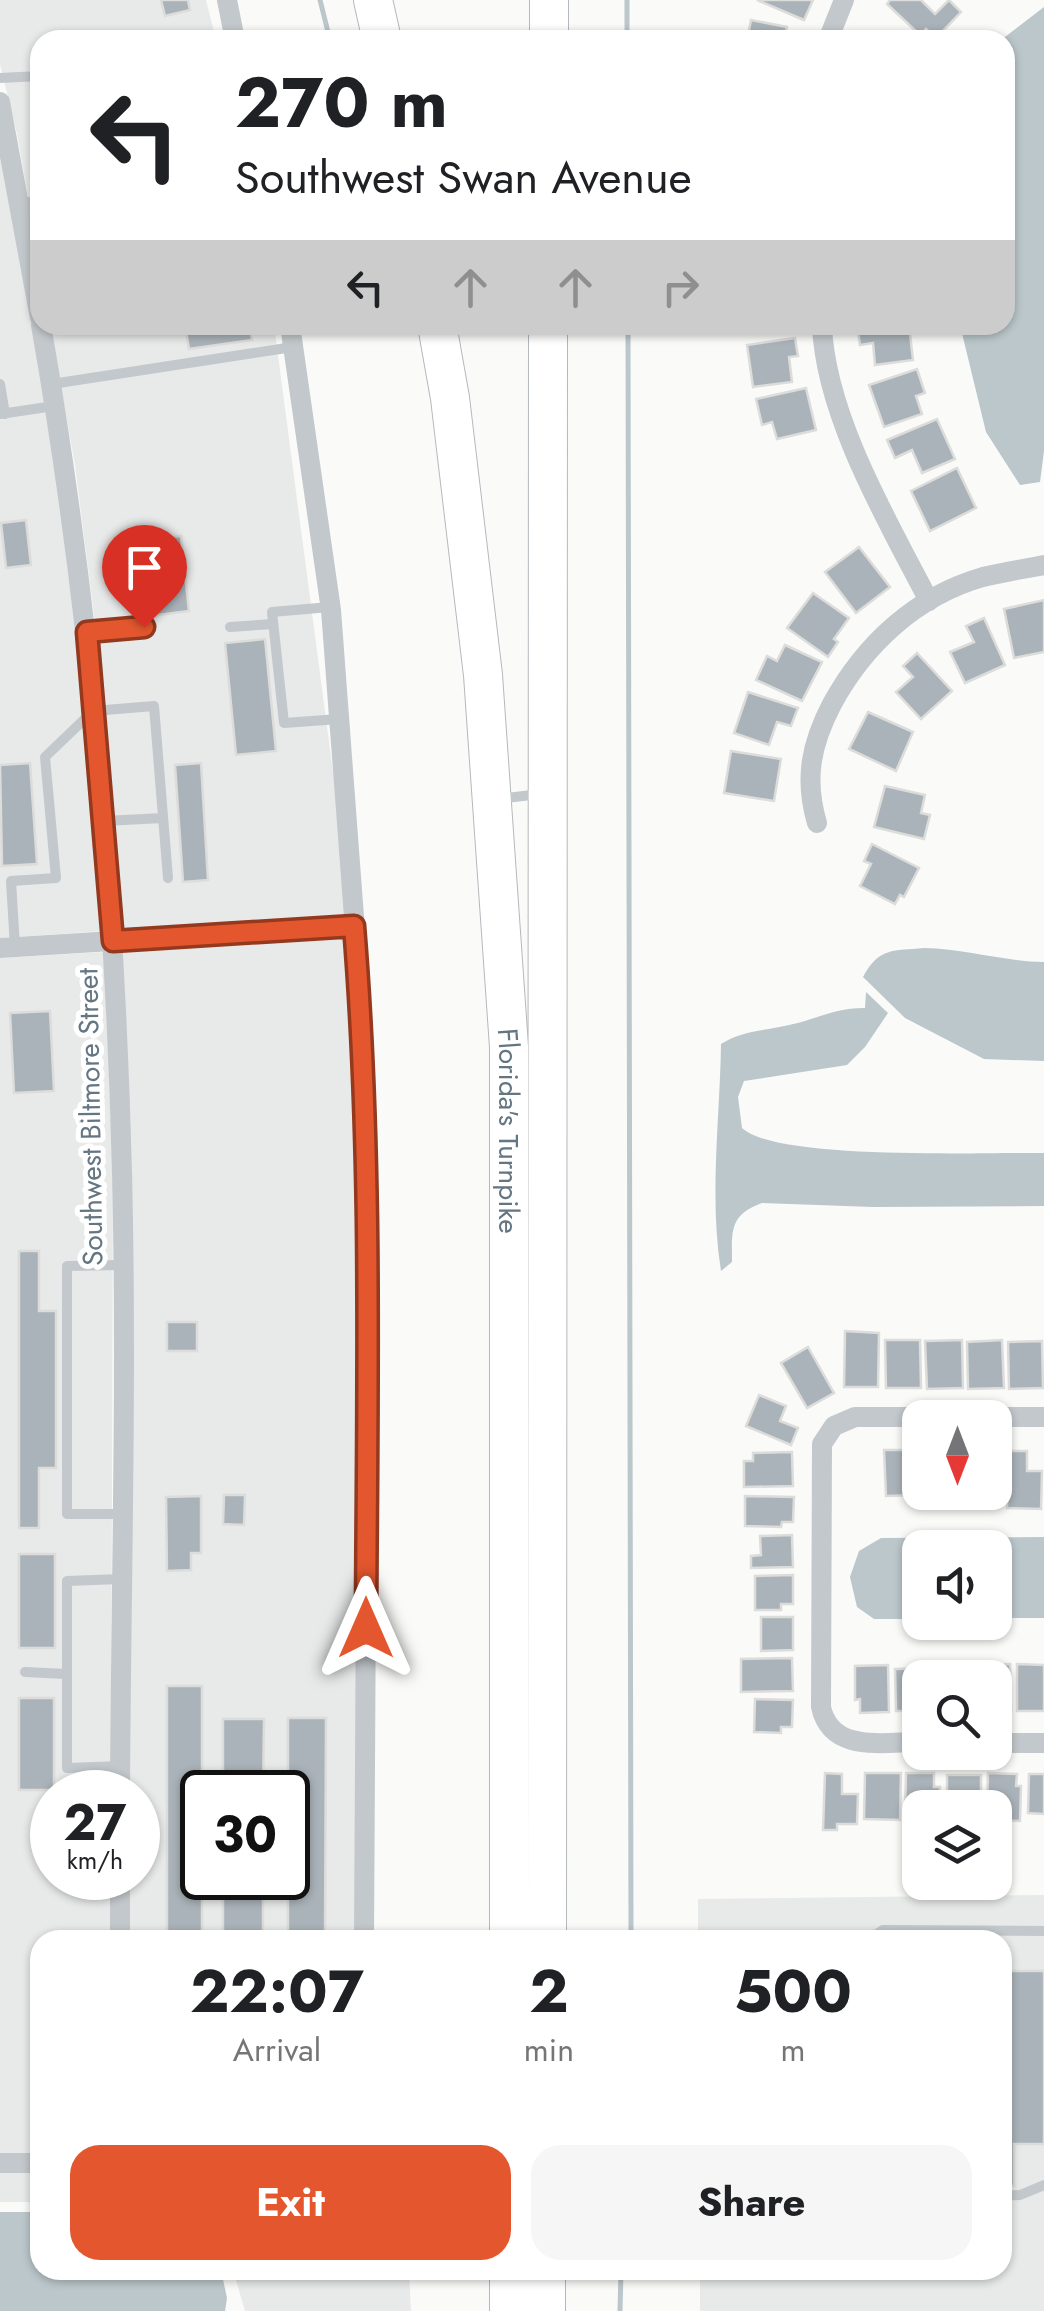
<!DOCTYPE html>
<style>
:root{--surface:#fff;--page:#f6f6f6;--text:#202124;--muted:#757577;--accent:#e4572e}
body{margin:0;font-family:Jost,sans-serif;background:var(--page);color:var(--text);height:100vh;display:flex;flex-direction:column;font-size:38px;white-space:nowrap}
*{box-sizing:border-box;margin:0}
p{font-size:32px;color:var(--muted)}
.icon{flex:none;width:55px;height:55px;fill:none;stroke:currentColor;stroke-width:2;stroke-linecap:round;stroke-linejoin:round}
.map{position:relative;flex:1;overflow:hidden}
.drawer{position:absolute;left:30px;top:1930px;width:982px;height:350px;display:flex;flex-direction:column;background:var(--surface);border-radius:30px;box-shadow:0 2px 8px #0004}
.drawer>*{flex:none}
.banner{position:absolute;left:30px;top:30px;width:985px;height:305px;border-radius:30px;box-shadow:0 2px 8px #0004;background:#fff;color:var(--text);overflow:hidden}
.needle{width:65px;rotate:180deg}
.tools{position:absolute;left:902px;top:1400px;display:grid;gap:20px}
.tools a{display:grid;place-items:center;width:110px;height:110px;border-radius:20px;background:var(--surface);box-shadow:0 2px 8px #0004;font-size:50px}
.speed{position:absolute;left:30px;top:1770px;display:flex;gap:20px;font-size:50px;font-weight:700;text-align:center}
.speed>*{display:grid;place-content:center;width:130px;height:130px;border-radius:50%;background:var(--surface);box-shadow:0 2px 8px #0004;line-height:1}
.speed small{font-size:25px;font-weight:400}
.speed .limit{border:5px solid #111;border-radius:15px;background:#fff;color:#111}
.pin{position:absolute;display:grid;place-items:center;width:85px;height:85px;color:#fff;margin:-102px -42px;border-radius:50% 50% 50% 0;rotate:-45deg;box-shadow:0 0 10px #0007}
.pin .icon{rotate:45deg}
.me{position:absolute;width:110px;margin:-55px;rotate:0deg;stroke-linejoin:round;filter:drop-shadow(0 0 8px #0008)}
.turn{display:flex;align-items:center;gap:35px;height:210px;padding:0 40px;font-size:45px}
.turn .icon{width:130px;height:130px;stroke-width:2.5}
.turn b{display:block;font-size:70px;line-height:85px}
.lanes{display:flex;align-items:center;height:95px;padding:0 40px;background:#0003;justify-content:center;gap:50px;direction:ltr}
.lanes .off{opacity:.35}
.eta{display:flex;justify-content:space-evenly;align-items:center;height:170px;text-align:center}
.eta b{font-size:60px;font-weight:700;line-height:70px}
.cta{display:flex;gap:20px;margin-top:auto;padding:20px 40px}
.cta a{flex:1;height:115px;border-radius:30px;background:var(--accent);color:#fff;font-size:40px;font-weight:700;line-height:115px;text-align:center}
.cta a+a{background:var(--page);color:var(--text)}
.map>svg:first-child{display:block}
</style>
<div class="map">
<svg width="1044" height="2311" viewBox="0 0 1044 2311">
<rect width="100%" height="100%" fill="#fafaf8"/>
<g fill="#e8e9e9" fill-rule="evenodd">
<polygon points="0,0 206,0 216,40 40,40 40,267 17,134 0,64"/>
<polygon points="0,143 57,468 78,633 103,931 0,938"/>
<polygon points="50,325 274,325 338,810 345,917 121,930 96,631 75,465"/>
<path d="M 346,937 L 354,1055 L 358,1940 L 129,1940 L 129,1878 L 138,1878 L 138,1792 L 129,1792 L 122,950 ZM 202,1792 L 288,1792 L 288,1878 L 202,1878 Z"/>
<polygon points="104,952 113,1176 111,1792 52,1792 52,1878 111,1878 111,1940 40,1940 40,2202 0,2202 0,958"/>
<polygon points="1044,1895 1044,2311 700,2311 700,2270 1002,2270 1002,1940 698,1940 698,1899"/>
<polygon points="233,2270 409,2270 411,2311 245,2311"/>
</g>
<g fill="#bbc7cb">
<polygon points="1044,7 1044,451 1040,482 1020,485 986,432 960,325 1005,325 1005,40 1001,40"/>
<path d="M 924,948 C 967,949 1001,961 1044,962 L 1044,1061 L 984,1059 L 905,1018 L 863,977 C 879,947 893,951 924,948 Z"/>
<path d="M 866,992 L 888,1013 L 865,1047 L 847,1065 L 744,1081 L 738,1097 L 742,1128 C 777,1161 988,1152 1044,1153 L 1044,1206 L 873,1207 L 762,1203 C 729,1215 732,1231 732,1262 L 721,1271 C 709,1196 720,1119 721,1044 C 743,1030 764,1031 789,1025 C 818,1019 834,1008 865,1008 Z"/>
<polygon points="1044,1537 1044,1618 995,1618 995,1548 920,1548 920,1619 874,1619 857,1607 850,1577 859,1551 881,1538"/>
<polygon points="0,2212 40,2212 40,2270 221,2270 227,2298 225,2311 0,2311"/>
</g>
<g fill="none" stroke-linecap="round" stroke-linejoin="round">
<g stroke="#bbc7cb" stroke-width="5">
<polyline points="320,0 330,40"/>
<polyline points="627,0 627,40"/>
<polyline points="628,325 631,1940"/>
<polyline points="620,2311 621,2270"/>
</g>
</g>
<g fill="#aab3b9" stroke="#dcdcda" stroke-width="2.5">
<polygon points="161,0 188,0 190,10 165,16"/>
<polygon points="757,0 813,0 804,20"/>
<polygon points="890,0 921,0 935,14 949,0 961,12 936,38 926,29 920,35 887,4"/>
<polygon points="751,20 787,27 784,40 747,40"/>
<polygon points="185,325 250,325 252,340 189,349"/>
<polygon points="743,325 785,325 785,328 744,330"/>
<polygon points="857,325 909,325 913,360 875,365 873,343 860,345"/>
<polygon points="795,338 798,356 789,357 792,382 753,387 747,345"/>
<polygon points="917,369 925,393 916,396 922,414 884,427 869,385"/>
<polygon points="806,388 816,430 777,439 772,422 762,425 756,399"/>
<polygon points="937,419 955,459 922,473 912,450 895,458 887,440"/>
<polygon points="957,468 976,508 930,531 911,491"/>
<polygon points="26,520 31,565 6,568 1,523"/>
<polygon points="181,536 189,611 150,616 142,540"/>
<polygon points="859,547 890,587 856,613 825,572"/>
<polygon points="813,593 849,618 834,639 838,642 828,657 787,628"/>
<polygon points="1044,600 1044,652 1014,658 1004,609"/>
<polygon points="984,618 1005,665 965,683 950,652 974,642 966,626"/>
<polygon points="265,639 276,751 236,755 225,643"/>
<polygon points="785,645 822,662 802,701 756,680 767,656 777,661"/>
<polygon points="917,653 952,691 921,719 896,692 913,677 903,666"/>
<polygon points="748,692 798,708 791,726 777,722 769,745 734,733"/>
<polygon points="868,712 913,732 896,771 849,749"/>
<polygon points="731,751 781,759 774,801 724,793"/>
<polygon points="30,763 37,864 2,866 0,765"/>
<polygon points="201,763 208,880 183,882 175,765"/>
<polygon points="885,786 925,795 921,813 930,815 924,839 874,827"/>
<polygon points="872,844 919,868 904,897 900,895 895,904 860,886 871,864 864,861"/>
<polygon points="50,1011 54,1091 14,1093 10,1013"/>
<polygon points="19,1251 39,1251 39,1311 56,1311 56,1468 39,1468 39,1528 19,1528"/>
<rect x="167" y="1322" width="30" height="29"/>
<polygon points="845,1331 879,1333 878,1387 844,1387"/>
<polygon points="885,1340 920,1340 921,1388 886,1388"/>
<polygon points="962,1340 963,1388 927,1389 925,1341"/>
<polygon points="1002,1340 1004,1388 968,1389 967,1342"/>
<polygon points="1042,1341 1043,1388 1009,1389 1008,1342"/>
<polygon points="808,1347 834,1393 807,1408 781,1363"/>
<polygon points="759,1395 786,1406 780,1421 798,1428 791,1445 746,1426"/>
<polygon points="884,1450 918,1450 919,1495 886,1496"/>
<polygon points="1008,1451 1027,1451 1027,1471 1042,1471 1041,1509 1007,1508"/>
<polygon points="792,1452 793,1486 744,1487 744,1461 753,1461 753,1453"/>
<polygon points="995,1452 1002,1452 1000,1505 966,1504 966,1492 995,1492"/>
<rect x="925" y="1492" width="35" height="16"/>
<polygon points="224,1495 245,1495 244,1525 223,1524"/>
<polygon points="201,1496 201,1553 191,1553 191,1570 167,1571 166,1497"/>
<polygon points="745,1496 794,1497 793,1522 782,1522 781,1527 745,1526"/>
<polygon points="792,1535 793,1567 751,1568 751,1556 761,1555 760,1536"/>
<rect x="19" y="1554" width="36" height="94"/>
<polygon points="793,1575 793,1604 781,1604 781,1610 755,1610 755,1576"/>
<polygon points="761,1617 793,1617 793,1650 761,1651"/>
<polygon points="792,1658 793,1691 741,1692 741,1659"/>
<polygon points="935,1662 968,1662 969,1678 935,1678"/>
<polygon points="1010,1664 1011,1711 995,1711 995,1678 976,1678 976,1665"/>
<polygon points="1017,1664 1044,1665 1044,1711 1017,1711"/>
<polygon points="888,1665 889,1712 860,1713 860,1699 855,1700 855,1666"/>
<polygon points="928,1668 928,1678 920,1678 920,1711 896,1711 895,1669"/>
<rect x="167" y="1686" width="35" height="254"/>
<rect x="19" y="1698" width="35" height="92"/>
<polygon points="755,1699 793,1700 792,1727 781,1727 781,1733 754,1732"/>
<polygon points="288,1718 326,1718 325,1940 288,1940"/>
<polygon points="223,1719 264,1719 263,1792 223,1792"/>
<polygon points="825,1773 842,1774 842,1794 858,1794 857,1824 837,1824 837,1830 823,1830"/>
<polygon points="865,1773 901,1773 900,1820 864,1819"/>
<polygon points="906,1773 934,1773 934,1787 940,1787 940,1808 920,1808 920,1813 905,1813"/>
<polygon points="988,1773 1017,1774 1016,1786 1021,1786 1020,1821 995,1820 995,1808 987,1808"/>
<polygon points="1029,1774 1044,1774 1044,1814 1028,1813"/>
<rect x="947" y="1775" width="34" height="33"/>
<rect x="223" y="1878" width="40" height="62"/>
<polygon points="1002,1971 1044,1971 1044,2144 1014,2144 1014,2186 1002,2186"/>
</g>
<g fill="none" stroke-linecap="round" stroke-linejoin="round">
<defs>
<g id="highway">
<polyline points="373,0 382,40"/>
<polyline points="549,40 549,0"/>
<path id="s1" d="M 437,325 L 450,398 L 483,675 L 509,1047 L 509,1940"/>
<polyline points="547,1940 548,325"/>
<polyline points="509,2311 509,2270"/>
<polyline points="546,2311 546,2270"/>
</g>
</defs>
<use href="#highway" stroke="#b4b9bd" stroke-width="40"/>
<g stroke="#c3c8cc" stroke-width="10">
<polyline points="0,78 40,76"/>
<polyline points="20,204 40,200"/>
<polyline points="0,384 5,414"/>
<polyline points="52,384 293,347"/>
<polyline points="0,414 54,406"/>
<polyline points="330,607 272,612 284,723 339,719"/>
<polyline points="230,627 273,624"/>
<polyline points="87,632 144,627 133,555"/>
<polyline points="497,799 540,794"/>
<polyline points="104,821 163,818"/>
<polyline points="15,947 11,881 56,878 45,757 93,711 154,706 168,878"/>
<polyline points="121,1514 67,1514 67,1266 122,1265"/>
<polyline points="25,1672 66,1674"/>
<polyline points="120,1766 67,1768 67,1581 121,1579"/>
<polyline points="868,1940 883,1930 1044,1931"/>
<polyline points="1002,2196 1020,2195 1044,2185"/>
</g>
<g stroke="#c3c8cc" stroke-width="20">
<polyline points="227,0 235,40"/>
<polyline points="828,40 844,0"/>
<polyline points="0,102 40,318"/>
<path d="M 41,325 C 90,605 115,889 122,1173 C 127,1379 121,1586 120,1792"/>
<polyline points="290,325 331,610 361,1010 368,1239 364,1940"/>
<path d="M 822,325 C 825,415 888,522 929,601"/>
<path d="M 817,823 C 804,779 811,744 832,704 C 864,645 916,596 983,577 C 1003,572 1024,569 1044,565"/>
<polyline points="0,948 354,926"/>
<path d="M 920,1742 C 882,1742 831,1753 821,1707 L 822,1444 L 834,1426 L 855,1417 L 1044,1417"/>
<polyline points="995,1743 1044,1743"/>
<polyline points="120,1940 120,1878"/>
<polyline points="0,2163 40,2163"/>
</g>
<use href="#highway" stroke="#fff" stroke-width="38"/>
</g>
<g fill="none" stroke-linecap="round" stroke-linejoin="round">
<defs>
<path id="route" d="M 144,627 L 87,632 L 113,941 L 354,926 C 373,1160 367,1394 366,1628"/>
</defs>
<use href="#route" stroke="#94391e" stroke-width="25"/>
<use href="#route" stroke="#e4572e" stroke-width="18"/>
</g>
<g text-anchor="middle" stroke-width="10" stroke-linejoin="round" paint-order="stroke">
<g font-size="28" fill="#657683" stroke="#fff">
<text transform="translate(90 1117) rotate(-91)" y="10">Southwest Biltmore Street</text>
<text dy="10" stroke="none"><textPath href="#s1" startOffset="810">Florida's Turnpike</textPath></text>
</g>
</g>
</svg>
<div class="tools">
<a><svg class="needle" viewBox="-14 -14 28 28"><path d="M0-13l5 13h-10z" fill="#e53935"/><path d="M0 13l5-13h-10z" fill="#757577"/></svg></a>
<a><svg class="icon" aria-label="sound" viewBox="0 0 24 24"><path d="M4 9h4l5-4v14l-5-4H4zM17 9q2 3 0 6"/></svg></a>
<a><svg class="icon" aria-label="search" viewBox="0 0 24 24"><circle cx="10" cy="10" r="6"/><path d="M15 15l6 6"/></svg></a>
<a><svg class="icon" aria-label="layers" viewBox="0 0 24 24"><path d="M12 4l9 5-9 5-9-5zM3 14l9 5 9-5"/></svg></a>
</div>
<div class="speed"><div>27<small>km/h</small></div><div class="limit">30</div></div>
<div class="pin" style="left:144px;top:627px;background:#d93025"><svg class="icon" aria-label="arrive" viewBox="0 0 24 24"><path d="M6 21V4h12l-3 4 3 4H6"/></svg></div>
<svg class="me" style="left:366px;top:1628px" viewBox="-20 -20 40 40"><path d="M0-17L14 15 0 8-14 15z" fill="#e4572e" stroke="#fff" stroke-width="4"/></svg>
<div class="banner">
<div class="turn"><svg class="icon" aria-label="left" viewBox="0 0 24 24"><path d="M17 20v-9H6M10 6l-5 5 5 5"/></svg><div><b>270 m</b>Southwest Swan Avenue</div></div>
<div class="lanes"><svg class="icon" aria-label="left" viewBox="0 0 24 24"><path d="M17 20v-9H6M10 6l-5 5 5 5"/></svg><svg class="icon off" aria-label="ahead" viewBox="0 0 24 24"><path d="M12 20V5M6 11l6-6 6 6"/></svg><svg class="icon off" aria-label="ahead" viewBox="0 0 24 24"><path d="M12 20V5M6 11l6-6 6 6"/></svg><svg class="icon off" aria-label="right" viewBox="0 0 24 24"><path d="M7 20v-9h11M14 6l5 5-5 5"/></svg></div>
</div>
<section class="drawer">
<div class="eta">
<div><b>22:07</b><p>Arrival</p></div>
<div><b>2</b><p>min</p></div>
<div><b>500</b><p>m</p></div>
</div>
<div class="cta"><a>Exit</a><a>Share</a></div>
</section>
</div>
